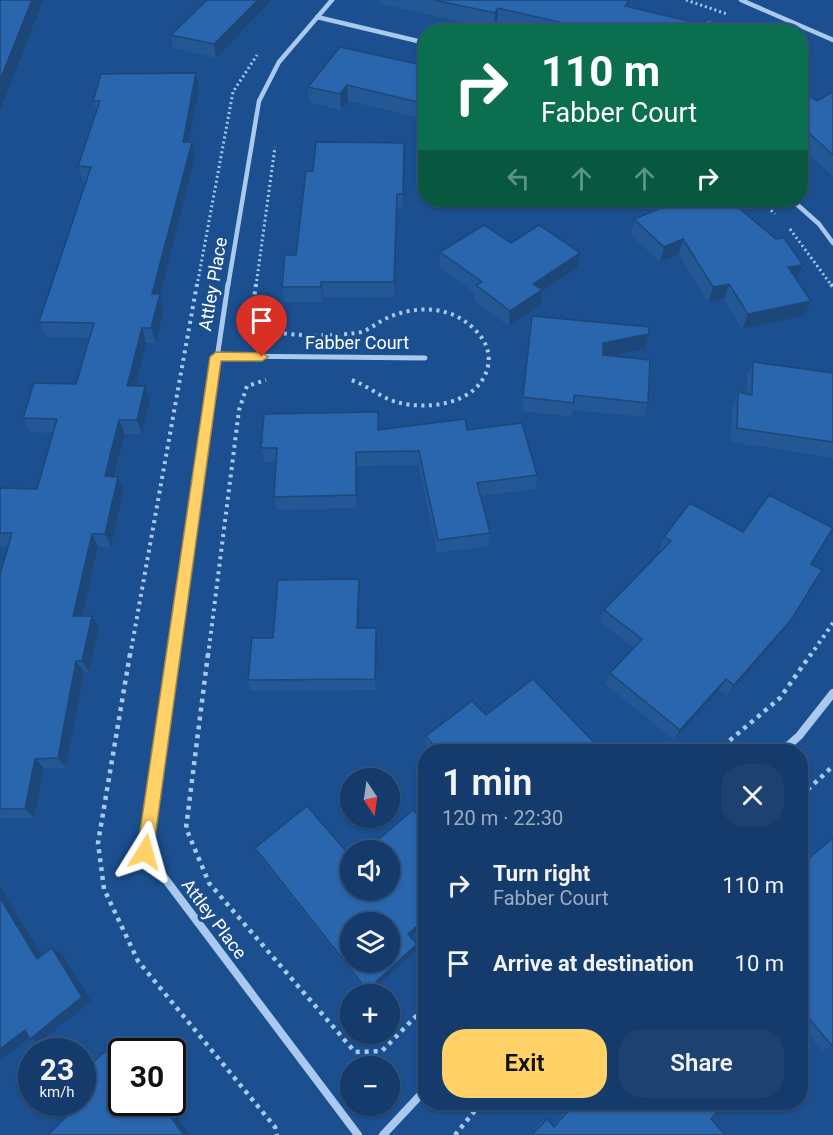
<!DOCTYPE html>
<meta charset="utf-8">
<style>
:root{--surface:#143b6b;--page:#1d4271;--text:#f1f3f6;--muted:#9dadc1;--line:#33557e;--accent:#ffd166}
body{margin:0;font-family:Roboto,sans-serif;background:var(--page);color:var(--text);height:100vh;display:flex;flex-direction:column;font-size:22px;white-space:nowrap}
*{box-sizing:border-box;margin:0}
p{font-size:20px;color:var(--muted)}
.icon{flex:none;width:33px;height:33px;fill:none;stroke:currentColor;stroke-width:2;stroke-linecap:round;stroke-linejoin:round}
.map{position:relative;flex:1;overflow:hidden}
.sheet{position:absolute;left:418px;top:744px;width:390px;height:366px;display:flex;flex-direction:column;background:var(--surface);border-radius:24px;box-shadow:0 2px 4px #0004,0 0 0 2px var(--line)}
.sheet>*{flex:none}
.hud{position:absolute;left:418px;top:24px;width:390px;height:183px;border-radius:24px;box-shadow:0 2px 4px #0004,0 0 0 2px var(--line);background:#0b6e4f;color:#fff;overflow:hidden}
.needle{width:39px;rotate:167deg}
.tools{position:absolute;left:340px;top:768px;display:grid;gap:12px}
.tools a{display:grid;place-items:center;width:60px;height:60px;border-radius:50%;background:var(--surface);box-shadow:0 2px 4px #0004,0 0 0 2px var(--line);font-size:30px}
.speed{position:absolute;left:18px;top:1038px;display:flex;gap:12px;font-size:30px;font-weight:700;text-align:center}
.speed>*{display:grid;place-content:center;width:78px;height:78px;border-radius:50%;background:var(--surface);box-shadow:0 2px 4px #0004,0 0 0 2px var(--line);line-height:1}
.speed small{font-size:15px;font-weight:400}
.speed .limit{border:3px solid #111;border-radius:9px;background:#fff;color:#111}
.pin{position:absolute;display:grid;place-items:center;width:51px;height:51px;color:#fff;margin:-62px -26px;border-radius:50% 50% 50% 0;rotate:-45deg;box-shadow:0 0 6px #0007}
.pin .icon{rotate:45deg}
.me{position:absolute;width:66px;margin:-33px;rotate:8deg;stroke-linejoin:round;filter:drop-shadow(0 0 4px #0008)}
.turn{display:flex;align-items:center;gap:21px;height:126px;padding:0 24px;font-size:27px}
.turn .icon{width:78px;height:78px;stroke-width:2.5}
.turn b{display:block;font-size:42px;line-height:51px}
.lanes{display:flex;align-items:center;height:57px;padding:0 24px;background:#0003;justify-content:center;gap:30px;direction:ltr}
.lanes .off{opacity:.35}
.round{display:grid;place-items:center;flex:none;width:63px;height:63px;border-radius:24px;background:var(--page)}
.headline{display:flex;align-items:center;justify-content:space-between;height:102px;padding:0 24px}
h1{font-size:36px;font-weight:600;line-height:45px}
.primary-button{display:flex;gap:12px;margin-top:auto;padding:12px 24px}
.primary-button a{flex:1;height:69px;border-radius:24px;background:var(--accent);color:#111;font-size:24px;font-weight:600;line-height:69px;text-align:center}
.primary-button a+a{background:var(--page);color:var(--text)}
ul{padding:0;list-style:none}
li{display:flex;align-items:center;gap:18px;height:78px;padding:0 24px}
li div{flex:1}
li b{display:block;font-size:22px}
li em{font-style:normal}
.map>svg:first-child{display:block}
</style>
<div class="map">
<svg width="833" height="1135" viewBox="0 0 833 1135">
<rect width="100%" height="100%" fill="#1b4f8f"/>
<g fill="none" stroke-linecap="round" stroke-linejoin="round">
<g stroke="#a9c9ee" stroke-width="3" stroke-dasharray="2 3" stroke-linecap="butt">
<polyline points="686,0 727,14"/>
<polyline points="760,200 775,214"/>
<polyline points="790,229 832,286"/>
<polyline points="197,286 233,92 257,55"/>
<polyline points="256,286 275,147"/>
</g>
<g stroke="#a9c9ee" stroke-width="4" stroke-dasharray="3 4.5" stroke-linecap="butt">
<path d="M 256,284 L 251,320 L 256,329 C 287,336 325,337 356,333 C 367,332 375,324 385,319 C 413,305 451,305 474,329 C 484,338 491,351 488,366 C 480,404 428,411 396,402 C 380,397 367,385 351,380"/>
<polyline points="831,284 833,287"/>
<polyline points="130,656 197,284"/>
<polyline points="208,656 239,410 247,386 266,380"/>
<polyline points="810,656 833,623"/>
</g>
<g stroke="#a9c9ee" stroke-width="4.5" stroke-dasharray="4 5" stroke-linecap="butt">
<polyline points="130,654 98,843 104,889 138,961 275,1127 277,1135"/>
<polyline points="208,654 186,828 209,883 355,1052 382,1051 426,1006"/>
<polyline points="716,752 780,698 811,654"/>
<polyline points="801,796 833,766"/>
<polyline points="455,1135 482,1102"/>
</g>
<g stroke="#a9c9ee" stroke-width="4.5">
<polyline points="741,0 833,40"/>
<polyline points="317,17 426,43"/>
<polyline points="792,200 819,224 833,243"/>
<polyline points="228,286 259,101 279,62 332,0"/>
</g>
<g stroke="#a9c9ee" stroke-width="5">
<polyline points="216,356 425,358"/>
<polyline points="173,656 228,284"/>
</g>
<g stroke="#a9c9ee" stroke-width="8">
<polyline points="173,654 145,852 358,1135"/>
<polyline points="781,752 799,736 833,693"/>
<polyline points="383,1135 426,1089"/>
</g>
</g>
<g fill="#245895">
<polygon points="207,0 272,0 216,58 173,48 171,35"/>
<polygon points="380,0 626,0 628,7 701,24 739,32 531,32 497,24 494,29 381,4"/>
<polygon points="426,66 426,119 348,101 341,110 309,102 308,87"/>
<polygon points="199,89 189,142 192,142 195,157 160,295 164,309 156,343 146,343 136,386 150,401 142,434 125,434 115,477 124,490 111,547 98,547 83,616 99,628 89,672 84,672 66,768 44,768 34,818 0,818 0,574 8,546 0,546 0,488 37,489 53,433 30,432 23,418 76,384 89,338 46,337 39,322 86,182 83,182 78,166 97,112 93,101"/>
<polygon points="801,91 817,101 833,92 833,176 801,147"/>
<polygon points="404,143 403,209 397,209 395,297 323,297 323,302 284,302 282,287 296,255 313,171"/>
<polygon points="651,200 729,200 796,280 811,301 804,316 742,329 724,299 708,302 679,254 660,262 631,235 634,219 661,208"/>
<polygon points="511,243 577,268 542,291 540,305 509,326 474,301 475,293 440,267 440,252"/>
<polygon points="532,316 649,334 645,349 609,356 648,403 644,417 573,410 571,417 521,411"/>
<polygon points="753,362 833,373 833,458 731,442 732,407 738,392 747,394 747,376"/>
<polygon points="379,430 467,430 537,475 535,489 481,496 490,533 488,546 437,553 419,465 357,466 357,508 277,510 274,497 277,462 264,462 261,448"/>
<polygon points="743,532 791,620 783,631 727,696 719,690 674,740 605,684 610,673 634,648 600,622 604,610 661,551 659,550 664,537"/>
<polygon points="360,591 359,628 377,640 376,690 251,691 248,680 273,638"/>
<polygon points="486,715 603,752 430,752 426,746 426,736"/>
<polygon points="833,837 833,1047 822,1050 801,1026 801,865"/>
<polygon points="255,848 351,890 426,924 411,938 417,950 368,994 259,856"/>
<polygon points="573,1102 725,1102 711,1119 725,1135 530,1135 543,1120 547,1119 552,1126"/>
</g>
<g fill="#1d4779">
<polygon points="32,0 43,0 0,111 0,80"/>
<polygon points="258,0 272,0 216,58 214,44"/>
<polygon points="498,8 497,24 494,29 495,13"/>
<polygon points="196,73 199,89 186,157 183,142"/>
<polygon points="347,85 348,101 341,110 340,94"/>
<polygon points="192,142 195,157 160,295 164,309 156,343 151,328 152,294"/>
<polygon points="404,143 405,158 403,209 403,194"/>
<polygon points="397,194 397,209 395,297 394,282"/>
<polygon points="683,239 679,254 660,262 664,247"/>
<polygon points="580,253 577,268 542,291 540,305 509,326 510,311 533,284"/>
<polygon points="803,265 796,280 788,267"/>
<polygon points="321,282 323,297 323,302 321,287"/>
<polygon points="729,284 724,299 708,302 713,287"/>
<polygon points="811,301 804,316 742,329 748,314"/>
<polygon points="142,328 146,343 133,400 127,386"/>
<polygon points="649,334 645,349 600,358 603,343"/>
<polygon points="145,386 150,401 142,434 137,420"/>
<polygon points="119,420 125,434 111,490 105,476"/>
<polygon points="356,452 357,466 357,508 356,495"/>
<polygon points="118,477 124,490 111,547 105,534"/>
<polygon points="92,534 98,547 80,628 73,616"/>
<polygon points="359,579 360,591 358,640 357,628"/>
<polygon points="92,616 99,628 89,672 82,661"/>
<polygon points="791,620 783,631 727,696 734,685"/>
<polygon points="376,628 377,640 376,690 375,679"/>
<polygon points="76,661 84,672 66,768 58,758"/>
<polygon points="726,679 719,690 674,740 680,730"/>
<polygon points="35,759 44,768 34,818 25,809"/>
<polygon points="0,887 47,964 37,959 0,898"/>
<polygon points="426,918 426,924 408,940 408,934"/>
<polygon points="417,944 417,950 368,994 367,990"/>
<polygon points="52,948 61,953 91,1001 40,1042 30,1039"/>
<polygon points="25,1030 35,1033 0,1061 0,1049"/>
<polygon points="114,1043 122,1046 126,1052 122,1052 122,1053"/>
<polygon points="159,1102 165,1102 190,1135 184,1135"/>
</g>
<g fill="#2a66ad" stroke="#1d4779" stroke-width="1.5" fill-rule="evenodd">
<polygon points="0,0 32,0 0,80"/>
<polygon points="207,0 258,0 214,44 171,35"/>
<polygon points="434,0 626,0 629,1 625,6 701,24 709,19 739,32 570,32 559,29 563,23 498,8 495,13"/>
<polygon points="340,47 426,66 426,104 347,85 340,94 308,87"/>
<polygon points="196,73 183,142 192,142 152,294 160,294 151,328 142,328 127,386 145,386 137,420 119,420 105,476 118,477 105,534 92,534 73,616 92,616 82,661 76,661 58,758 35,759 25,809 0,809 0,574 12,533 0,533 0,488 37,489 57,419 23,418 34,383 76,384 94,323 39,322 91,167 78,166 100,101 93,101 101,74"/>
<polygon points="801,91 817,101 833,92 833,155 806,130 801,127"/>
<polygon points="316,142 404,143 403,194 397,194 394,282 321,282 321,287 282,287 285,255 296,255 306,171 313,171"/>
<polygon points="673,200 729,200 776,239 784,238 803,265 788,267 811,301 748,314 729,284 713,287 683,239 664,247 634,219 676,202"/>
<polygon points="484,225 511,243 539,225 580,253 533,284 542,290 510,311 476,285 482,282 440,252"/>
<polygon points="532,316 649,327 649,334 603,343 603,355 650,360 648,403 574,395 574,403 523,397"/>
<polygon points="753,362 833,373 833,442 737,428 738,392 752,395"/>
<polygon points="378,412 378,430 465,419 467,430 522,423 537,475 477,483 490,533 438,540 419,451 356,452 356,495 274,497 277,448 261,448 264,414"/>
<polygon points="769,495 833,528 811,564 822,570 791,620 734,685 726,679 680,730 610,673 642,639 604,610 671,541 664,537 690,503 743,532"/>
<polygon points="359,579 357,628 376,628 375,679 248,680 252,638 273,638 278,580"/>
<polygon points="533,679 603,752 439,752 426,736 472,701 486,715"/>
<path d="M 307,806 L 351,857 L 351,890 L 390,890 L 390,850 L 366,850 L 413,810 L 426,824 L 426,918 L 408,934 L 417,944 L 367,990 L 255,848 ZM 351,922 L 390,922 L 390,962 L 351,962 Z"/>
<polygon points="833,838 833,1047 801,1009 801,905 807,900 801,893 801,865"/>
<polygon points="0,898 37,959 52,948 82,997 30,1039 25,1030 0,1049"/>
<polygon points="114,1043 122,1053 122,1102 159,1102 184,1135 48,1135 67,1116 57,1102 82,1102 82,1073"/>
<polygon points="576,1102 725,1102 711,1119 725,1135 532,1135 547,1119 554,1127"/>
</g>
<polygon fill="#ffd166" stroke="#a68842" stroke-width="1.5" points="216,352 262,353 268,357 262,361 221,361 153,852 151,858 145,861 139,858 137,852 210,357"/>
<g text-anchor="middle" stroke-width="6" stroke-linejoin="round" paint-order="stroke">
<g font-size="18" fill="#fff" stroke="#1b4f8f">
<text transform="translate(213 284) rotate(-80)" y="6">Attley Place</text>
<text x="357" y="349">Fabber Court</text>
<text transform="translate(214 919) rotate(53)" y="6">Attley Place</text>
</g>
</g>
</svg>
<div class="tools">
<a><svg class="needle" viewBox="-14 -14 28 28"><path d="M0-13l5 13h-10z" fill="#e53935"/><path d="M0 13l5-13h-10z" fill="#9dadc1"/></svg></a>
<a><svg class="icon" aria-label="sound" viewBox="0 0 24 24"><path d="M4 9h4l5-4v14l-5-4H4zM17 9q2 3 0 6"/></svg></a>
<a><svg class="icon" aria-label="layers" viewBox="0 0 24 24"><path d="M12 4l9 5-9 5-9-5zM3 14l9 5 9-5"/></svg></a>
<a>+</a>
<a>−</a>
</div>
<div class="speed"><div>23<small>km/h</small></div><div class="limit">30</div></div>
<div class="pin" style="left:262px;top:357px;background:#d93025"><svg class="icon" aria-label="arrive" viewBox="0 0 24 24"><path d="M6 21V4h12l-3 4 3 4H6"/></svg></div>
<svg class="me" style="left:145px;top:852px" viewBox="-20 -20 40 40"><path d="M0-17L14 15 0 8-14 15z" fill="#ffd166" stroke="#fff" stroke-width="4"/></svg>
<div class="hud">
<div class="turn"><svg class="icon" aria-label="right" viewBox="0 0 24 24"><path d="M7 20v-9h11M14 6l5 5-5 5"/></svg><div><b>110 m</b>Fabber Court</div></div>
<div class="lanes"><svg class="icon off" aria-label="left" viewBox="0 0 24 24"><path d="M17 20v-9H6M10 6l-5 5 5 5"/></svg><svg class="icon off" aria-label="ahead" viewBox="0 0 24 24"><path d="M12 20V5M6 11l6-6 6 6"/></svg><svg class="icon off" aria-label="ahead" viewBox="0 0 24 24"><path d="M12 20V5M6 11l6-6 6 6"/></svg><svg class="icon" aria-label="right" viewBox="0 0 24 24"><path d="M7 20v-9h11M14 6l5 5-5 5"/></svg></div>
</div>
<section class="sheet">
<div class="headline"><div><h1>1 min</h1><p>120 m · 22:30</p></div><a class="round"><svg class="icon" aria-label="close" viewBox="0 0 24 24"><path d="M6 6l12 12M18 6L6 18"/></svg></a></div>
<ul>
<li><svg class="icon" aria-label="right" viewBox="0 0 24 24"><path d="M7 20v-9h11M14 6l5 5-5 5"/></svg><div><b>Turn right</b><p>Fabber Court</p></div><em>110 m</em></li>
<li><svg class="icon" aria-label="arrive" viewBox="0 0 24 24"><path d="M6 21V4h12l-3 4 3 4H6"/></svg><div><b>Arrive at destination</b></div><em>10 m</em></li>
</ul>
<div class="primary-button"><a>Exit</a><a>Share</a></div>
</section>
</div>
